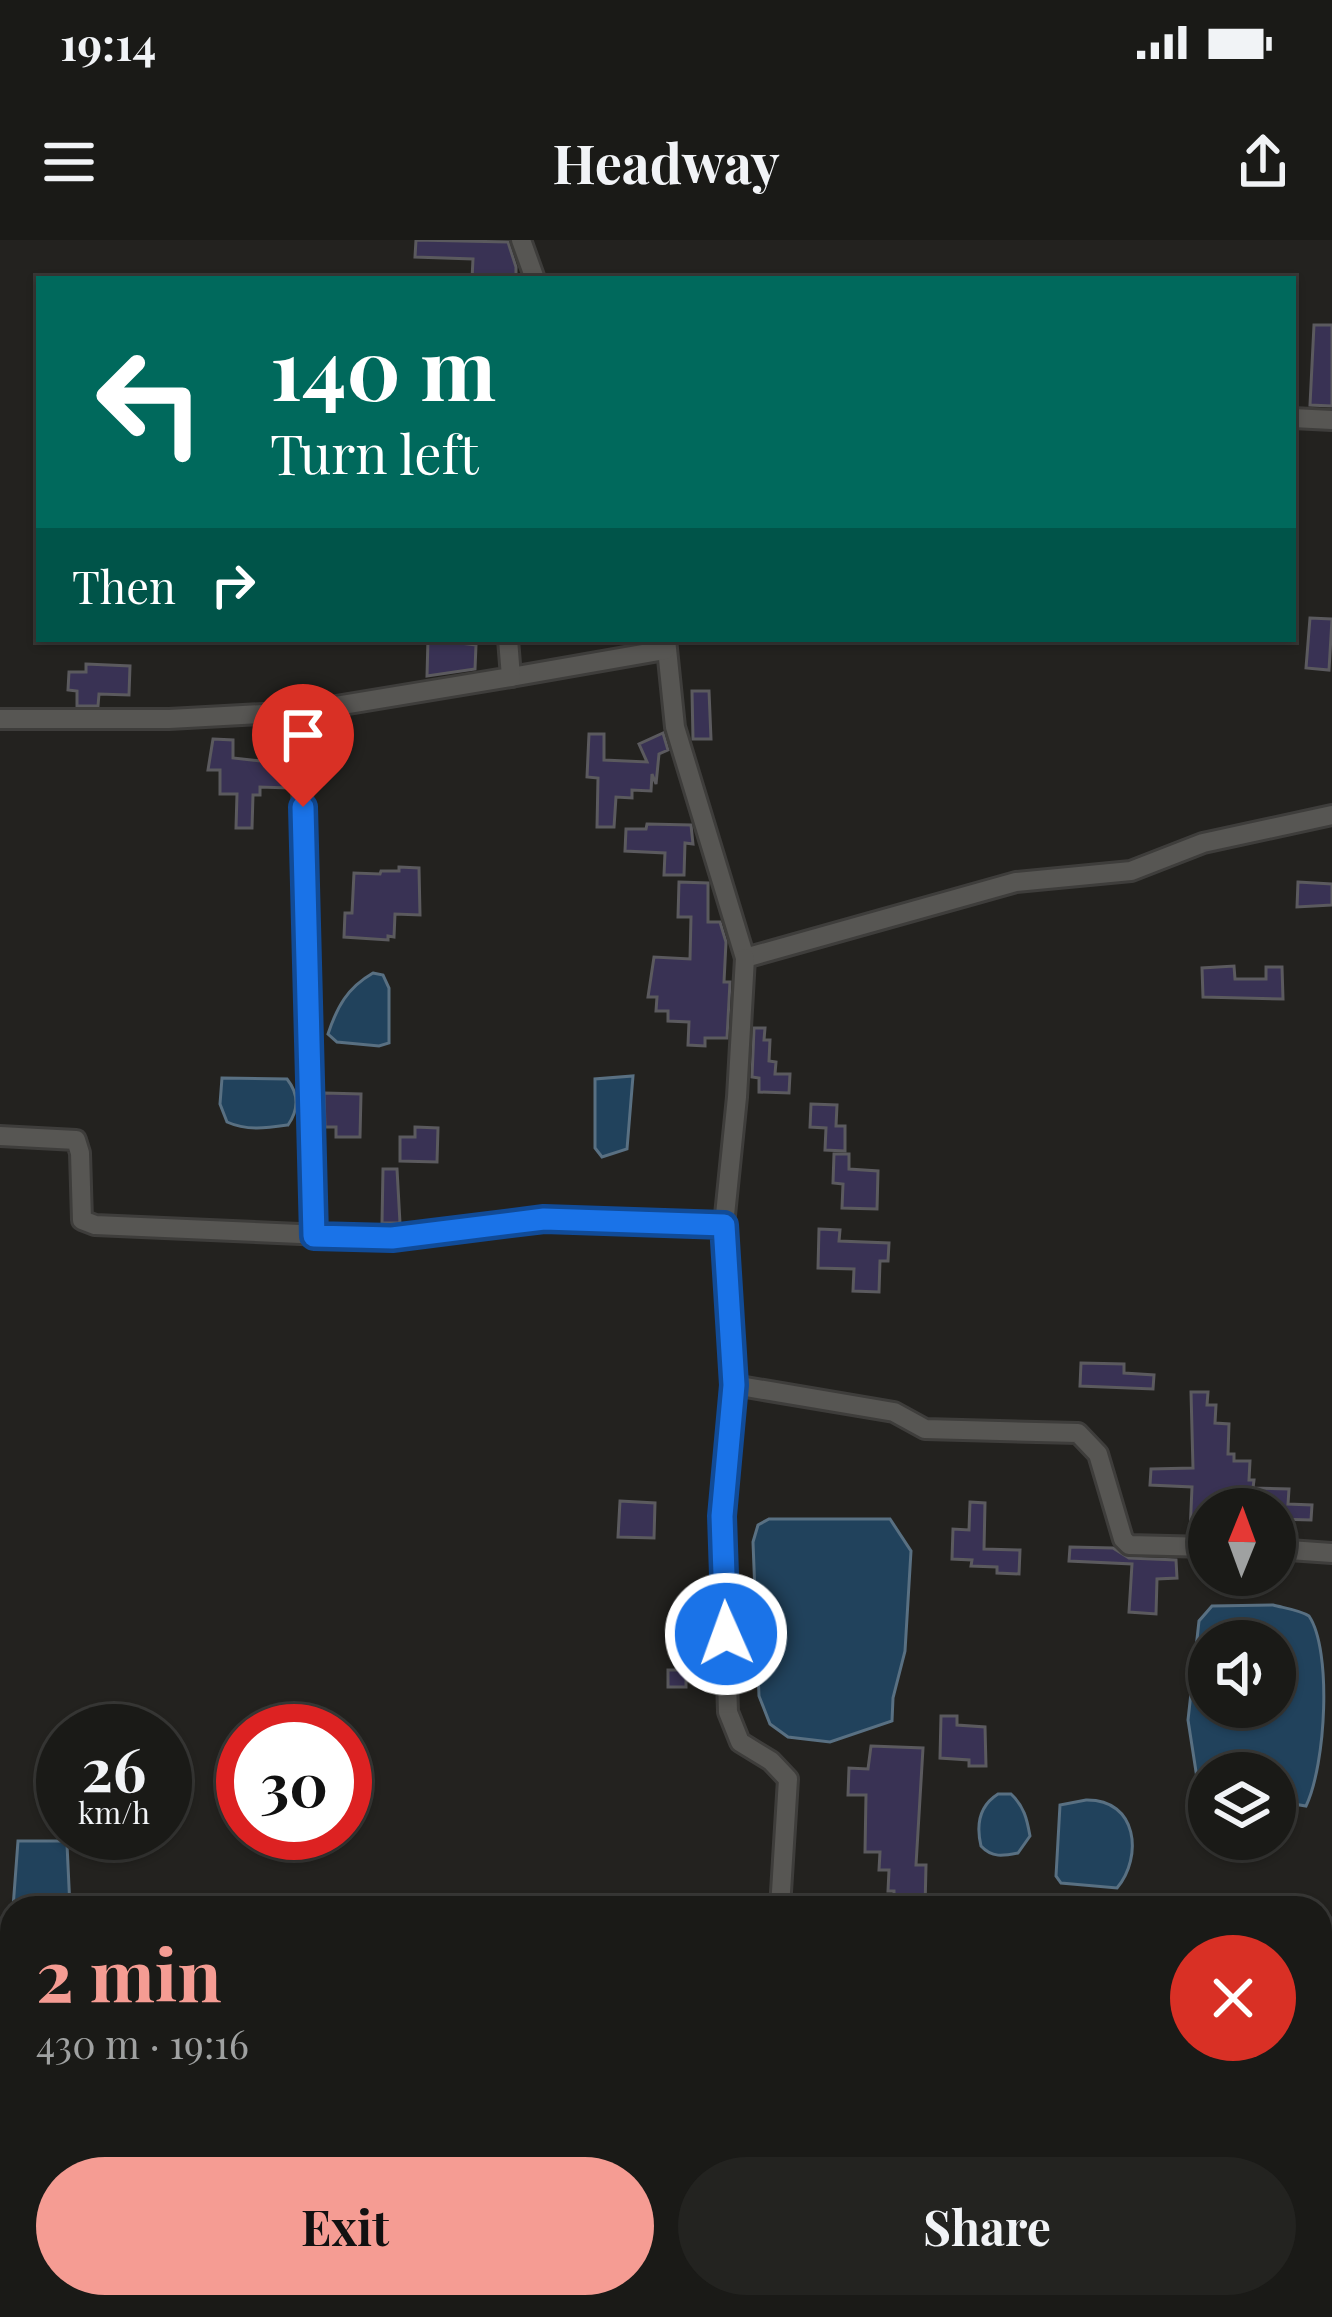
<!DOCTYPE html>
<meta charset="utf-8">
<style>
:root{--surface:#1a1a17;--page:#232320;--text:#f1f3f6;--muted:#9fa1a1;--line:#383836;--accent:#f59c93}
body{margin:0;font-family:"Playfair Display",serif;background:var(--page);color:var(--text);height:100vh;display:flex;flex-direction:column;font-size:45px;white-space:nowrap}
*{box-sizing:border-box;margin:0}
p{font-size:39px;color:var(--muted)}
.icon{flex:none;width:66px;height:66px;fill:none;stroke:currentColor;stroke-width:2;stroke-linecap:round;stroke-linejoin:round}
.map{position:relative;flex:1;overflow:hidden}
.details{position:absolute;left:0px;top:1656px;width:1332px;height:423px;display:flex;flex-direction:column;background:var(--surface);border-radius:36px 36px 0 0;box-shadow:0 3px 9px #0004,0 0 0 3px var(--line)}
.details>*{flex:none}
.top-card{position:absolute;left:36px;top:36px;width:1260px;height:366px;border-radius:0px;box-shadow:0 3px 9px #0004,0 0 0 3px var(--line);background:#00695c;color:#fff;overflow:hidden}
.needle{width:78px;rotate:1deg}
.controls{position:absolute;left:1188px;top:1248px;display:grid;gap:24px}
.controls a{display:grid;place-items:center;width:108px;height:108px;border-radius:50%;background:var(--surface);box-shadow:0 3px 9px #0004,0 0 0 3px var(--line);font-size:60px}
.speed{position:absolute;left:36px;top:1464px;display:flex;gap:24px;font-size:60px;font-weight:700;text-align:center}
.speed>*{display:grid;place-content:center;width:156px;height:156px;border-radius:50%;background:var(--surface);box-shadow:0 3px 9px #0004,0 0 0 3px var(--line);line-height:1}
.speed small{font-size:30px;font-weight:400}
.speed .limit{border:18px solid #d22;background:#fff;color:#111}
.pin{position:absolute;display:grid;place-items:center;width:102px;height:102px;color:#fff;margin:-123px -51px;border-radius:50% 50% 50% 0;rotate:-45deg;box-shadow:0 0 12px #0007}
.pin .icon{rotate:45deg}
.me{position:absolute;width:132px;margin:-66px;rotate:358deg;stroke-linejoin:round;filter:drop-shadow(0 0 9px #0008)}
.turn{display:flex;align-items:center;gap:42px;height:252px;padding:0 36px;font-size:54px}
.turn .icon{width:156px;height:156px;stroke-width:2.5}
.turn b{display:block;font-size:84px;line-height:102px}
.then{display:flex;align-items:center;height:114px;padding:0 36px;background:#0003;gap:24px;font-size:45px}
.round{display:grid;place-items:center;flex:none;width:126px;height:126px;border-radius:63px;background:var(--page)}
.headline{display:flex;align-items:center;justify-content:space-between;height:204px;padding:0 36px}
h1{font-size:72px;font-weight:700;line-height:90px;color:var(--accent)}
.button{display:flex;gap:24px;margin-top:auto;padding:24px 36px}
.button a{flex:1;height:138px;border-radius:72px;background:var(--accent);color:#111;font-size:48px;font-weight:700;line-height:138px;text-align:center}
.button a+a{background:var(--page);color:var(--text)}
.status{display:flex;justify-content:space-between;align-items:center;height:84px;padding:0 60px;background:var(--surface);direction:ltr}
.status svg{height:33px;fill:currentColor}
header{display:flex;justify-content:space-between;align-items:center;height:156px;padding:0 36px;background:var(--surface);font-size:54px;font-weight:700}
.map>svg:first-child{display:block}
</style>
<div class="status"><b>19:14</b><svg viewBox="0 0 49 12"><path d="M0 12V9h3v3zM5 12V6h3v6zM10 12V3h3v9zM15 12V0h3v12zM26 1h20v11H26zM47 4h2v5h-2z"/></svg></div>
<header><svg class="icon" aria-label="menu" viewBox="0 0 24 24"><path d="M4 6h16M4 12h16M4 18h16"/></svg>Headway<svg class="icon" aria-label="share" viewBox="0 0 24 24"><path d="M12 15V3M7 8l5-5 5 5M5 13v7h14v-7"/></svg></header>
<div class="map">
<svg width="1332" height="2077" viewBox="0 0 1332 2077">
<rect width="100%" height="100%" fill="#23221f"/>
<g fill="#21425c" stroke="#597082" stroke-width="3" fill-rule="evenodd">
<path d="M 373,733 L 383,735 L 389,748 L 389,803 L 379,806 L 337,802 L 328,794 C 337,767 347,748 373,733 Z"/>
<polygon points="633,836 627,909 602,917 595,908 595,839"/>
<path d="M 222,838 L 287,839 C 299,854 299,869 288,885 C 267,888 247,891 227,882 L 220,864 Z"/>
<polygon points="769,1279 890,1279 911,1311 905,1411 893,1458 892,1481 830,1502 788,1497 770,1484 759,1456 753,1302 758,1285"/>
<path d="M 1273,1365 C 1284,1368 1300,1370 1309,1376 C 1332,1410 1326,1524 1306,1566 L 1275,1561 L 1275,1533 L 1209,1533 L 1209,1552 L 1197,1538 L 1188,1480 L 1199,1381 L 1212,1366 ZM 1209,1401 L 1275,1401 L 1275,1467 L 1209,1467 Z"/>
<path d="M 998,1554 L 1011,1554 C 1024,1566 1027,1579 1030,1596 L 1018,1613 C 1003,1616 992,1618 981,1606 C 976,1585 979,1566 998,1554 Z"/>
<path d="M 1086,1560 C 1138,1559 1143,1617 1117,1648 L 1061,1643 L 1056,1636 L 1060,1565 Z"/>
<polygon points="18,1601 62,1601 67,1604 70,1668 13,1668"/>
<polygon points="547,2067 707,2067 697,2077 571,2077"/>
<polygon points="817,2067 971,2067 970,2077 817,2077"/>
</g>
<g fill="#393254" stroke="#5b5a5e" stroke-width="3">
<polygon points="416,0 508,2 516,27 516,39 472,39 473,19 415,17"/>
<polygon points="1314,85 1332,85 1332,166 1310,165"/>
<polygon points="1310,378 1332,379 1329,430 1306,428"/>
<polygon points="428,399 476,405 475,429 427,436"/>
<polygon points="86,424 130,426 129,455 99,454 98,466 77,466 77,451 68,450 69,432 86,432"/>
<polygon points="692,451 709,451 711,499 693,499"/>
<polygon points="663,493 668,510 659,514 656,544 652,534 651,551 632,550 632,558 616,557 614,587 597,587 598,538 587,537 589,494 604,494 604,520 647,522 639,504"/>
<polygon points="213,499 233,500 233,518 288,524 289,548 260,547 260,555 253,555 252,588 236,588 237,554 220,554 220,530 208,530"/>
<polygon points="647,584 691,585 693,604 685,603 684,635 664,635 665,613 625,611 626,589 646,589"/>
<polygon points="399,627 419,628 420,675 395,674 394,697 388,696 388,700 344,697 345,673 352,673 354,633 380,634 381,631 399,631"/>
<polygon points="679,642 708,643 708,682 720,682 726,702 724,742 730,742 727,798 705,798 705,806 688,805 689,782 668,781 668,771 656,771 657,757 648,757 654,717 690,719 691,677 678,677"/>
<polygon points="1298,642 1332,644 1332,665 1297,667"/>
<polygon points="1234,726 1235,739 1266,739 1266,727 1282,727 1283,759 1203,757 1202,728"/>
<polygon points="754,788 765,788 764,800 770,800 769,821 776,822 775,834 790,834 789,853 759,852 759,838 752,837"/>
<polygon points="324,853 361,854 360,897 336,897 336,887 325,887"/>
<polygon points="811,864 837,865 836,886 845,886 845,911 825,910 826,888 810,887"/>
<polygon points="415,887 438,888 437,922 400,921 400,897 415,897"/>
<polygon points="834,914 849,914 849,929 878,931 877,969 842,968 843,944 833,943"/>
<polygon points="383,929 397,929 400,983 382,983"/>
<polygon points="819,989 840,990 839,1001 889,1003 888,1021 880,1021 879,1052 853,1051 854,1029 818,1028"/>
<polygon points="1081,1123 1124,1124 1124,1133 1154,1135 1153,1149 1080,1146"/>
<polygon points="1191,1152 1208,1152 1207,1165 1216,1165 1215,1183 1229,1184 1228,1214 1234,1214 1234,1221 1250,1221 1249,1240 1254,1240 1253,1248 1289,1249 1288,1264 1312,1265 1311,1280 1275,1279 1275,1269 1209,1269 1207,1293 1190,1293 1192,1247 1150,1245 1151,1229 1193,1228"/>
<polygon points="620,1261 655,1263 654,1298 618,1297"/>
<polygon points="970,1262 985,1263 984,1309 1020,1310 1019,1334 997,1333 997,1327 971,1326 972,1320 952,1319 953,1289 969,1290"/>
<polygon points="1070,1307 1113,1308 1129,1318 1176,1320 1177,1338 1157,1339 1156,1374 1129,1372 1132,1324 1069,1321"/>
<polygon points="678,1384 704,1385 704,1395 712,1396 711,1441 686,1440 686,1447 668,1447 668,1430 676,1430"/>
<polygon points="941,1476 957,1476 957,1485 985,1487 986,1526 969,1526 969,1520 940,1518"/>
<polygon points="871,1506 923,1508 916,1625 926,1625 925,1668 894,1668 894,1651 888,1651 889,1630 879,1630 880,1612 865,1612 866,1555 848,1555 849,1528 868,1529"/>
</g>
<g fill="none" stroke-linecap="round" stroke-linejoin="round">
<defs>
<g id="street">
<polyline points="521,0 535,39"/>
<polyline points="1293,178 1332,180"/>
<polyline points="666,399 675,487 745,718 1016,642 1131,631 1203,603 1332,575"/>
<polyline points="511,437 665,410"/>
<polyline points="300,472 511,437 508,399"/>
<polyline points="0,479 169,479 300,472 314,996"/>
<polyline points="0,896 76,900 80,913 82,980 95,985 392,998 544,979 724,985 734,1145 722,1276 728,1472 740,1502 771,1521 788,1539 780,1668"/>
<polyline points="724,985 737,857 745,718"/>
<polyline points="734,1145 894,1172 925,1189 1078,1193 1098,1214 1123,1299 1129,1305 1209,1307"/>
<polyline points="1275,1309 1332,1313"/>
<polyline points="1320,1772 1332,1706"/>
<polyline points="1320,1833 1320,1875"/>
<polyline points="1305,2067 1307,2077"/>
<polyline points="724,2077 726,2067"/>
</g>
<g id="secondary">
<polyline points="0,2041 12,2041"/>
<polyline points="172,2067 207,2077"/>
</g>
</defs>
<use href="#street" stroke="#3e3d3b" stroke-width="24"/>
<use href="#secondary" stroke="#3e3d3b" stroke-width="30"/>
<polyline stroke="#6e6d6b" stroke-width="3" stroke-dasharray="12 6" stroke-linecap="butt" points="1320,1952 1332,1952"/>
<use href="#street" stroke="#575653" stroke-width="18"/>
<use href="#secondary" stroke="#855b65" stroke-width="24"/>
</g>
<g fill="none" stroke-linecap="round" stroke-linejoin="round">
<defs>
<polyline id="route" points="303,567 314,996 392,998 544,979 724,985 734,1145 722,1276 726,1394"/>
</defs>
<use href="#route" stroke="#114b97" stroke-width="30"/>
<use href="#route" stroke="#1a73e8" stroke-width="21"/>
</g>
</svg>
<div class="controls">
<a><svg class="needle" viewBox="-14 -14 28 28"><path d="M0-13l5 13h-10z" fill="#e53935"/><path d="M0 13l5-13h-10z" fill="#9fa1a1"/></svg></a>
<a><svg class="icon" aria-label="sound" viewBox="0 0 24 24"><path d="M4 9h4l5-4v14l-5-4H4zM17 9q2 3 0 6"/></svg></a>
<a><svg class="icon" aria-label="layers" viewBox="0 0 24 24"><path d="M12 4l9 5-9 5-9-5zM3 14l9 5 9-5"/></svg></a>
</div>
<div class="speed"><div>26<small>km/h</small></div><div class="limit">30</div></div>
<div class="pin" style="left:303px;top:567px;background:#d93025"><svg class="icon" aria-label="arrive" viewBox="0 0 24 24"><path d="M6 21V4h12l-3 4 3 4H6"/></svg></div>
<svg class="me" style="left:726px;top:1394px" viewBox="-20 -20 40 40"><circle r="17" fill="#1a73e8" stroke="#fff" stroke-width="3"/><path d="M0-11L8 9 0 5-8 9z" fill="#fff"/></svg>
<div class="top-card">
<div class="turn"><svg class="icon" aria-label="left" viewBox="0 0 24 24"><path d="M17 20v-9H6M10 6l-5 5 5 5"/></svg><div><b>140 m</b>Turn left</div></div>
<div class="then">Then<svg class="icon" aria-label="right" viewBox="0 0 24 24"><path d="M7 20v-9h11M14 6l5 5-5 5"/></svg></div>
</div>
<section class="details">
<div class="headline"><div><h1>2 min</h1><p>430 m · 19:16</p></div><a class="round" style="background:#d93025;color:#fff"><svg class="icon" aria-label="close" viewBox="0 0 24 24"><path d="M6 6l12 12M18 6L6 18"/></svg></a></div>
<div class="button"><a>Exit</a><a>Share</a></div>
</section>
</div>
